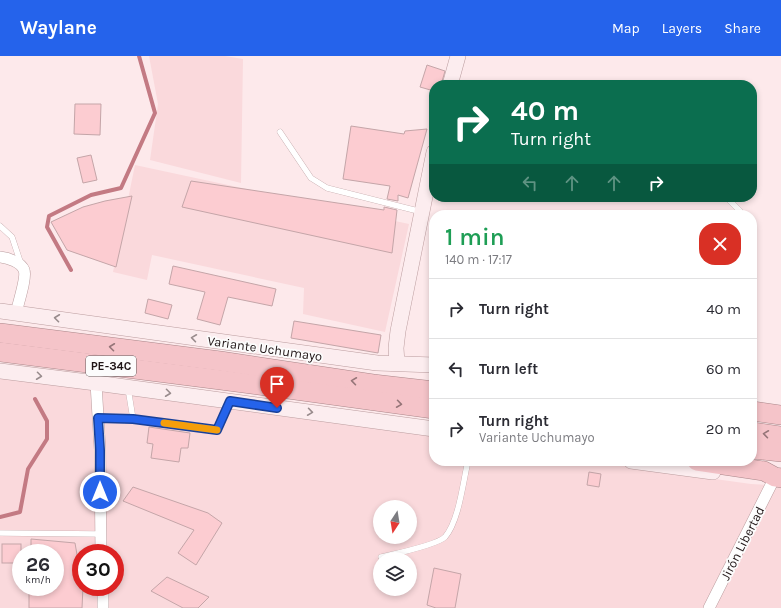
<!DOCTYPE html>
<meta charset="utf-8">
<style>
:root{--surface:#fff;--page:#f2f2f3;--text:#2b2b33;--muted:#7c7c81;--line:#e1e1e2;--accent:#2563eb}
body{margin:0;font-family:Karla,sans-serif;background:var(--page);color:var(--text);height:100vh;display:flex;flex-direction:column;font-size:15px;white-space:nowrap}
*{box-sizing:border-box;margin:0}
p{font-size:13px;color:var(--muted)}
.icon{flex:none;width:22px;height:22px;fill:none;stroke:currentColor;stroke-width:2;stroke-linecap:round;stroke-linejoin:round}
.map{position:relative;flex:1;overflow:hidden}
.panel{position:absolute;left:429px;top:154px;width:328px;height:256px;display:flex;flex-direction:column;background:var(--surface);border-radius:16px;box-shadow:0 2px 6px #0003}
.panel>*{flex:none}
.top-card{position:absolute;left:429px;top:24px;width:328px;height:122px;border-radius:16px;box-shadow:0 2px 6px #0003;background:#0b6e4f;color:#fff;overflow:hidden}
.needle{width:26px;rotate:192deg}
.buttons{position:absolute;left:373px;top:444px;display:grid;gap:8px}
.buttons a{display:grid;place-items:center;width:44px;height:44px;border-radius:50%;background:var(--surface);box-shadow:0 2px 6px #0003;font-size:20px}
.speed{position:absolute;left:12px;top:488px;display:flex;gap:8px;font-size:20px;font-weight:700;text-align:center}
.speed>*{display:grid;place-content:center;width:52px;height:52px;border-radius:50%;background:var(--surface);box-shadow:0 2px 6px #0003;line-height:1}
.speed small{font-size:10px;font-weight:400}
.speed .limit{border:6px solid #d22;background:#fff;color:#111}
.pin{position:absolute;display:grid;place-items:center;width:34px;height:34px;color:#fff;margin:-41px -17px;border-radius:50% 50% 50% 0;rotate:-45deg;box-shadow:0 0 4px #0007}
.pin .icon{rotate:45deg}
.me{position:absolute;width:44px;margin:-22px;rotate:0deg;stroke-linejoin:round;filter:drop-shadow(0 0 3px #0008)}
.turn{display:flex;align-items:center;gap:14px;height:84px;padding:0 16px;font-size:18px}
.turn .icon{width:52px;height:52px;stroke-width:2.5}
.turn b{display:block;font-size:28px;line-height:34px}
.lanes{display:flex;align-items:center;height:38px;padding:0 16px;background:#0003;justify-content:center;gap:20px;direction:ltr}
.lanes .off{opacity:.35}
.round{display:grid;place-items:center;flex:none;width:42px;height:42px;border-radius:16px;background:var(--page)}
.summary{display:flex;align-items:center;justify-content:space-between;height:68px;padding:0 16px}
h1{font-size:24px;font-weight:600;line-height:30px;color:#1e9e55}
ul{padding:0;list-style:none}
li{display:flex;align-items:center;gap:12px;height:60px;padding:0 16px;border-top:1px solid var(--line)}
li div{flex:1}
li b{display:block;font-size:15px}
li em{font-style:normal}
header{display:flex;align-items:center;gap:24px;box-sizing:border-box;height:56px;padding:0 20px;background:var(--accent);color:#fff}
header strong{font-size:19px}
nav{display:flex;gap:22px;margin-inline-start:auto;font-size:14px}
.map>svg:first-child{display:block}
</style>
<header>
<strong>Waylane</strong>
<nav><a>Map</a><a>Layers</a><a>Share</a></nav>
</header>
<div class="map">
<svg width="781" height="552" viewBox="0 0 781 552">
<rect width="100%" height="100%" fill="#fde9eb"/>
<g fill="#fad9dc" fill-rule="evenodd">
<polygon points="149,0 225,0 243,3 241,127 150,104 158,48"/>
<polygon points="135,109 409,168 385,276 303,258 304,232 152,199 147,224 113,216"/>
<path d="M 0,321 L 434,379 L 434,405 L 598,405 L 636,412 L 751,428 L 781,430 L 781,552 L 0,552 ZM 380,451 L 410,451 L 410,481 L 380,481 ZM 21,497 L 55,497 L 55,531 L 21,531 ZM 81,497 L 115,497 L 115,531 L 81,531 ZM 380,503 L 410,503 L 410,533 L 380,533 Z"/>
</g>
<g fill="none" stroke-linecap="round" stroke-linejoin="round">
<g stroke="#c37a83" stroke-width="4">
<polyline points="71,214 47,171 49,160 91,139 121,132 155,57 139,0"/>
<polyline points="0,461 20,456 28,413 47,383 47,365 35,343"/>
</g>
</g>
<g fill="#fcccd1" stroke="#c4a5a8">
<polygon points="427,9 445,15 441,29 434,29 434,35 420,31"/>
<polygon points="75,48 101,48 100,79 74,78"/>
<polygon points="351,70 404,78 405,75 427,73 408,142 398,139 398,145 387,143 390,130 343,123"/>
<polygon points="91,99 97,124 83,127 77,102"/>
<polygon points="191,125 384,154 384,151 397,154 392,197 182,151"/>
<polygon points="132,140 116,211 67,194 51,166 83,151 105,145"/>
<polygon points="173,210 276,233 272,250 228,241 220,269 197,263 205,236 169,228"/>
<polygon points="148,243 172,249 168,263 145,257"/>
<polygon points="294,265 381,279 378,297 291,282"/>
<polygon points="149,371 190,377 188,392 181,392 179,406 151,402 153,388 147,387"/>
<polygon points="589,416 601,418 599,431 587,429"/>
<polygon points="133,431 208,457 222,467 196,509 178,497 194,474 123,445"/>
<polygon points="31,483 75,487 81,522 81,531 83,531 82,552 29,552 29,531 55,531 55,497 31,497"/>
<rect x="2" y="488" width="19" height="19"/>
<polygon points="434,512 461,518 455,552 436,552 427,549"/>
<polygon points="167,521 209,541 198,552 183,552 151,535"/>
</g>
<g fill="none" stroke-linecap="round" stroke-linejoin="round">
<defs>
<g id="lane">
<polyline points="280,76 311,122 327,132 422,156"/>
<polyline points="726,141 740,155 740,159"/>
<polyline points="0,170 12,181 21,208"/>
<polyline points="128,332 133,363 217,374 229,346"/>
<polyline points="98,362 133,363"/>
<polyline points="0,477 100,478"/>
<path d="M 381,501 C 394,498 437,489 445,481 C 459,465 463,426 468,405"/>
</g>
<g id="street">
<path d="M 0,201 C 8,202 21,206 24,214 C 27,221 18,248 16,257"/>
<polyline points="96,327 100,394 101,497"/>
<polyline points="103,552 103,531"/>
<polyline points="709,552 775,421"/>
</g>
<g id="secondary">
<polyline points="450,29 458,0"/>
<polyline points="0,255 377,307 434,309"/>
<polyline points="397,307 396,292 398,275 434,96"/>
<polyline points="0,315 96,327 434,373"/>
<polyline points="631,405 713,416"/>
</g>
<g id="highway">
<polyline points="0,277 220,305 373,328 434,335"/>
<polyline points="0,296 221,324 434,353"/>
<polyline points="752,355 781,359"/>
<polyline points="752,376 781,380"/>
<polyline points="752,393 781,396"/>
<polyline points="697,405 764,415 775,421 781,422"/>
</g>
</defs>
<use href="#lane" stroke="#bb9d9f" stroke-width="6"/>
<use href="#street" stroke="#bb9d9f" stroke-width="12"/>
<use href="#secondary" stroke="#bb9d9f" stroke-width="16"/>
<use href="#highway" stroke="#aa878a" stroke-width="20"/>
<use href="#lane" stroke="#fff" stroke-width="5.5"/>
<use href="#street" stroke="#fff" stroke-width="11"/>
<use href="#secondary" stroke="#fcedef" stroke-width="15"/>
<use href="#highway" stroke="#f5c4c9" stroke-width="19"/>
</g>
<defs><path id="oneway-chevron" d="M-2-3.5L2.5 0L-2 3.5" fill="none" stroke-width="1.6" stroke-linecap="round" stroke-linejoin="round"/></defs>
<g stroke="#998c8d">
<use href="#oneway-chevron" transform="translate(57 262) rotate(-173)"/>
<use href="#oneway-chevron" transform="translate(194 282) rotate(-172)"/>
<use href="#oneway-chevron" transform="translate(39 320) rotate(7)"/>
<use href="#oneway-chevron" transform="translate(168 337) rotate(7)"/>
<use href="#oneway-chevron" transform="translate(310 356) rotate(8)"/>
</g>
<g stroke="#957578">
<use href="#oneway-chevron" transform="translate(112 291) rotate(-173)"/>
<use href="#oneway-chevron" transform="translate(354 325) rotate(-172)"/>
<use href="#oneway-chevron" transform="translate(399 348) rotate(8)"/>
<use href="#oneway-chevron" transform="translate(766 378) rotate(-172)"/>
</g>
<g fill="none" stroke-linecap="round" stroke-linejoin="round">
<defs>
<polyline id="route" points="100,436 100,394 98,362 133,363 217,374 230,345 277,352"/>
</defs>
<use href="#route" stroke="#184099" stroke-width="10"/>
<use href="#route" stroke="#2563eb" stroke-width="7"/>
<polyline stroke="#f59e0b" stroke-width="7" points="164,367 217,374"/>
</g>
<g text-anchor="middle" stroke-width="3.5" stroke-linejoin="round" paint-order="stroke">
<rect fill="#fcfcfc" stroke="#625a5b" stroke-width="1" x="86" y="300" width="50" height="20" rx="3"/>
<g font-size="12" font-weight="bold" fill="#201516">
<text x="111" y="314">PE-34C</text>
</g>
<g font-size="13" fill="#201516" stroke="#fcfcfc">
<text transform="translate(265 292) rotate(8)" y="5">Variante Uchumayo</text>
<text transform="translate(742 487) rotate(-63)" y="5">Jirón Libertad</text>
</g>
</g>
</svg>
<div class="buttons">
<a><svg class="needle" viewBox="-14 -14 28 28"><path d="M0-13l5 13h-10z" fill="#e53935"/><path d="M0 13l5-13h-10z" fill="#7c7c81"/></svg></a>
<a><svg class="icon" aria-label="layers" viewBox="0 0 24 24"><path d="M12 4l9 5-9 5-9-5zM3 14l9 5 9-5"/></svg></a>
</div>
<div class="speed"><div>26<small>km/h</small></div><div class="limit">30</div></div>
<div class="pin" style="left:277px;top:352px;background:#d93025"><svg class="icon" aria-label="arrive" viewBox="0 0 24 24"><path d="M6 21V4h12l-3 4 3 4H6"/></svg></div>
<svg class="me" style="left:100px;top:436px" viewBox="-20 -20 40 40"><circle r="17" fill="#2563eb" stroke="#fff" stroke-width="3"/><path d="M0-11L8 9 0 5-8 9z" fill="#fff"/></svg>
<div class="top-card">
<div class="turn"><svg class="icon" aria-label="right" viewBox="0 0 24 24"><path d="M7 20v-9h11M14 6l5 5-5 5"/></svg><div><b>40 m</b>Turn right</div></div>
<div class="lanes"><svg class="icon off" aria-label="left" viewBox="0 0 24 24"><path d="M17 20v-9H6M10 6l-5 5 5 5"/></svg><svg class="icon off" aria-label="ahead" viewBox="0 0 24 24"><path d="M12 20V5M6 11l6-6 6 6"/></svg><svg class="icon off" aria-label="ahead" viewBox="0 0 24 24"><path d="M12 20V5M6 11l6-6 6 6"/></svg><svg class="icon" aria-label="right" viewBox="0 0 24 24"><path d="M7 20v-9h11M14 6l5 5-5 5"/></svg></div>
</div>
<section class="panel">
<div class="summary"><div><h1>1 min</h1><p>140 m · 17:17</p></div><a class="round" style="background:#d93025;color:#fff"><svg class="icon" aria-label="close" viewBox="0 0 24 24"><path d="M6 6l12 12M18 6L6 18"/></svg></a></div>
<ul>
<li><svg class="icon" aria-label="right" viewBox="0 0 24 24"><path d="M7 20v-9h11M14 6l5 5-5 5"/></svg><div><b>Turn right</b></div><em>40 m</em></li>
<li><svg class="icon" aria-label="left" viewBox="0 0 24 24"><path d="M17 20v-9H6M10 6l-5 5 5 5"/></svg><div><b>Turn left</b></div><em>60 m</em></li>
<li><svg class="icon" aria-label="right" viewBox="0 0 24 24"><path d="M7 20v-9h11M14 6l5 5-5 5"/></svg><div><b>Turn right</b><p>Variante Uchumayo</p></div><em>20 m</em></li>
</ul>
</section>
</div>
